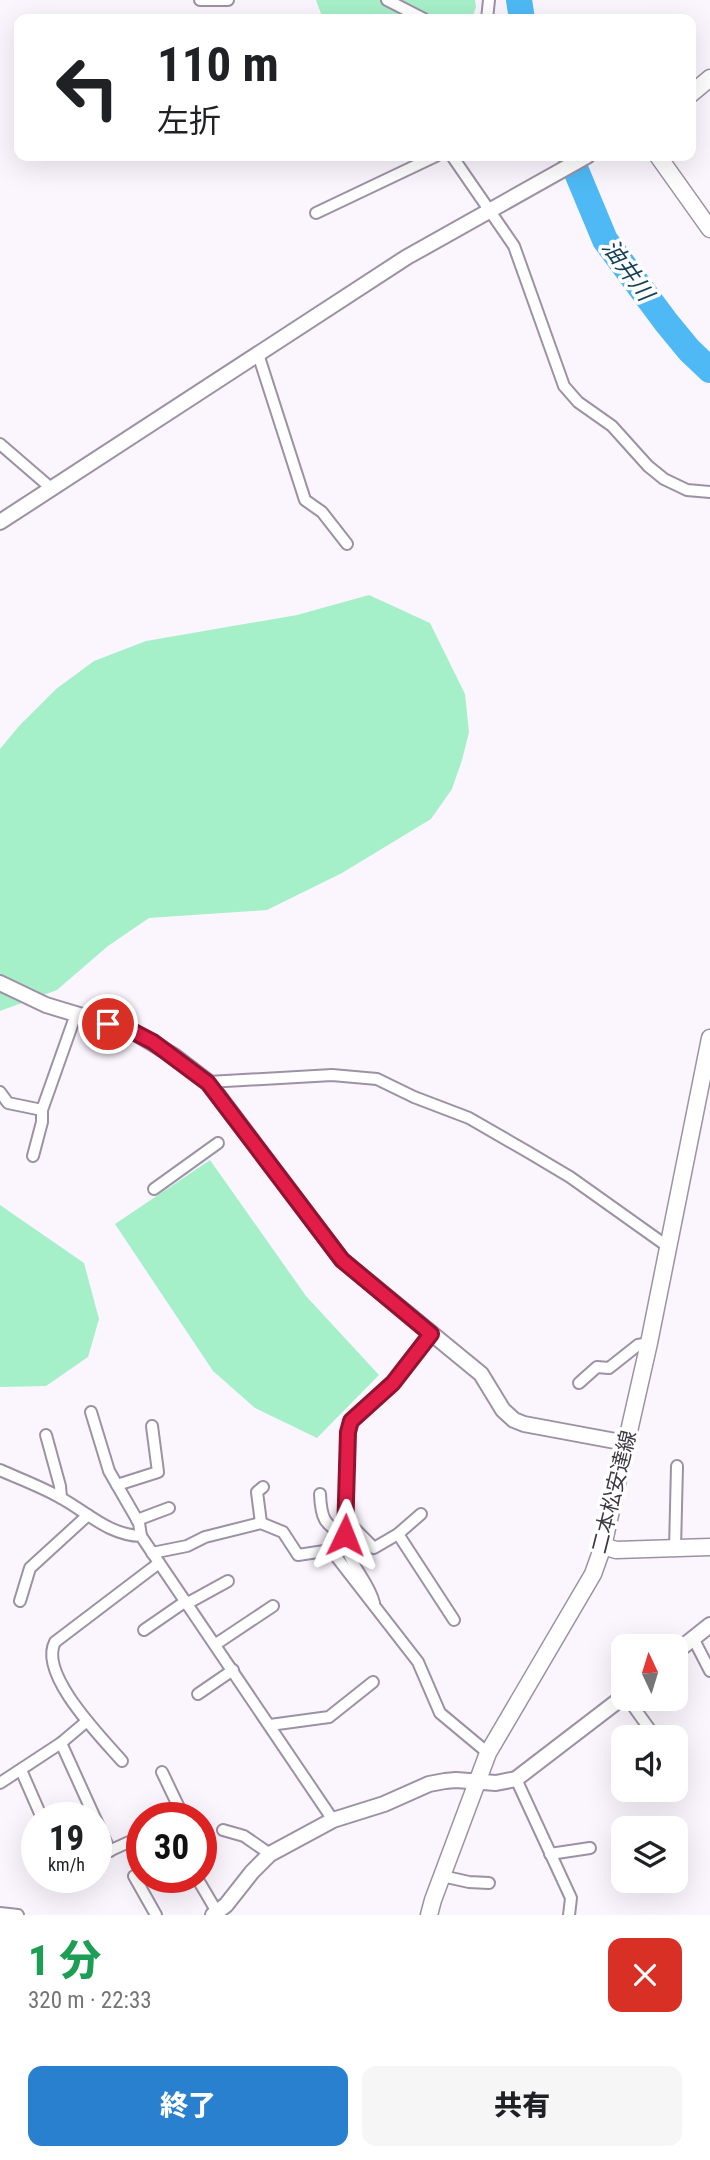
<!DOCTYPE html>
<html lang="ja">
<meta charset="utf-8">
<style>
:root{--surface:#fff;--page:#f6f6f6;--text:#202124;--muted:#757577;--accent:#2880ce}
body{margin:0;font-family:"Roboto Condensed","Noto Sans JP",sans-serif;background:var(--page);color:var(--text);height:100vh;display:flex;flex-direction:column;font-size:26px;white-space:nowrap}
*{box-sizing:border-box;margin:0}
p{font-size:23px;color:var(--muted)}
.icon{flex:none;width:38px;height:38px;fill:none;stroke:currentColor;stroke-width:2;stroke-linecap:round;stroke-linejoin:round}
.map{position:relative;height:1915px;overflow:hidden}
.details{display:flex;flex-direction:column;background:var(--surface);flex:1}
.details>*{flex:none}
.top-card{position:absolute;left:14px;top:14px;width:682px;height:147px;border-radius:14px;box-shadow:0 7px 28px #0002;background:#fff;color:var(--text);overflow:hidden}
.needle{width:46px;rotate:356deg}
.controls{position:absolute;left:611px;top:1634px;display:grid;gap:14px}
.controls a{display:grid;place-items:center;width:77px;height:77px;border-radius:14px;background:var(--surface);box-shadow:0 7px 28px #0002;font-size:35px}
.speed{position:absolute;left:21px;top:1802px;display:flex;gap:14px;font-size:35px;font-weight:700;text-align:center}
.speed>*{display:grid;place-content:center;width:91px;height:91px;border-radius:50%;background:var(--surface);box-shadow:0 7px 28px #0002;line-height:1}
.speed small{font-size:18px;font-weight:400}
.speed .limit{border:10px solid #d22;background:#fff;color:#111}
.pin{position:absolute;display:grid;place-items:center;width:60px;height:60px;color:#fff;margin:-30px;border:4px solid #fff;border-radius:50%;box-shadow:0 2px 7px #0007}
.me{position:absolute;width:77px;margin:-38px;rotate:2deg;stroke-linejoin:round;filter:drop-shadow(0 0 5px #0008)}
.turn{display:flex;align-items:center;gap:24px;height:147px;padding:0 28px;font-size:32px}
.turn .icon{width:91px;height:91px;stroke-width:2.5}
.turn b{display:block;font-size:49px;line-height:60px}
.round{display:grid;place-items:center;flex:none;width:74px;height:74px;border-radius:14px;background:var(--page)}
.headline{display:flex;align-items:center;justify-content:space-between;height:119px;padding:0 28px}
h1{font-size:42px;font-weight:800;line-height:52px;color:#1e9e55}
.cta{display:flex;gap:14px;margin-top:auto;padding:14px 28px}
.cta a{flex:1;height:80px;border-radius:14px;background:var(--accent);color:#fff;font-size:28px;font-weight:800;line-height:80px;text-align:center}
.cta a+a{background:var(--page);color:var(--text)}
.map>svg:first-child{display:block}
</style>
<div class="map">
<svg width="710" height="1915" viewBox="0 0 710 1915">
<rect width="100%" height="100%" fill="#fbf5fe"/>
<g fill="#a6f0c9">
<polygon points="316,0 475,0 476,7 472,19 323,19"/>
<polygon points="369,595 430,623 465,694 469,732 462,760 452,789 431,819 342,873 267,910 149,918 108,946 57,990 0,1011 0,749 19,726 56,689 94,661 146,641 297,615"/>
<polygon points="210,1160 306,1296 379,1375 317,1438 255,1408 213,1371 115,1224"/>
<polygon points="0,1205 84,1263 99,1319 88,1357 46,1386 0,1387"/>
</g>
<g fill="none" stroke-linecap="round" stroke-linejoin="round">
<g stroke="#4eb9f4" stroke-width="26">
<polyline points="519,0 522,19"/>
<polyline points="570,156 605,240 666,322 689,350 710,370"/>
</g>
<defs>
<g id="minor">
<polyline points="200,0 228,0"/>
<polyline points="387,0 424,19"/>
<polyline points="487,19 489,0"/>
<polyline points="452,156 514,246 564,386 578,402 612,426 648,466 664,479 687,490 710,492"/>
<polyline points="316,213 436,156"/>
<polyline points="258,354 305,500 322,512 347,544"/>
<polyline points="0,444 51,488"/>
<polyline points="208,1082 332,1075 377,1079 414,1097 469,1118 528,1152 570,1177 667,1246"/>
<polyline points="0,1092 8,1103 42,1110"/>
<polyline points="33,1156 42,1122 42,1110 76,1014"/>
<polyline points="154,1189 218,1143"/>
<polyline points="579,1383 597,1367 609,1368 638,1345 649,1343"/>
<polyline points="91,1412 109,1471 139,1523 141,1536"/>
<polyline points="46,1435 60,1486 61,1498"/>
<path d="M 0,1470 C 20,1479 42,1487 61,1498 C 88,1513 109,1535 141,1536 L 333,1820"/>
<polyline points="117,1485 158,1472 152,1426"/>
<path d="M 320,1494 C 321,1518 324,1525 345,1535"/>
<polyline points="345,1519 374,1548 398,1534 421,1514"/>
<polyline points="137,1520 169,1508"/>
<polyline points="261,1523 257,1492 263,1487"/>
<polyline points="398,1534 454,1620"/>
<polyline points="675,1549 677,1466"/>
<polyline points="152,1553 187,1546 205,1537 261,1523 283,1532 298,1555 331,1550 418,1662 440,1713 488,1753"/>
<polyline points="20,1601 30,1568 88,1515"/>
<polyline points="188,1603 228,1581"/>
<path d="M 374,1603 C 369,1582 351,1567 346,1546 L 348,1432 L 351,1421 L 393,1383 L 431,1334"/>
<polyline points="144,1630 186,1601"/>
<polyline points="693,1638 710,1671"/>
<polyline points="216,1644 273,1606"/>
<polyline points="198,1694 233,1670"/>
<polyline points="628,1699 656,1738"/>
<polyline points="270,1725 329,1717 373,1682"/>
<polyline points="61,1743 95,1818"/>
<path d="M 122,1761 C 102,1738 38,1674 55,1642 L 159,1563"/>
<polyline points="21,1770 42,1818"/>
<polyline points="162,1772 184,1818"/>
<polyline points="516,1779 571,1898 569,1915"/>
<polyline points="0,1783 61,1743 87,1721"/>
<polyline points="96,1820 110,1851"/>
<polyline points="223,1830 244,1836 270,1854"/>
<polyline points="550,1854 590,1848"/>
<polyline points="96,1857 142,1836"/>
<polyline points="134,1876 156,1915"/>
<polyline points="442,1876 469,1882 489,1883"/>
<polyline points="197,1878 217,1912"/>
<polyline points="0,1913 18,1915"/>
</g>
<g id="tertiary">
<polyline points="0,522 407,257 587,156"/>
<polyline points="0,983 46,1005 132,1031 174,1056 208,1082 342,1260 481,1374 503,1410 514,1420 524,1424 626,1443"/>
<polyline points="676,1652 710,1625"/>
<polyline points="213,1915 226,1905 252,1872 270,1854 333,1820 384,1804 429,1784 445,1781 456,1780 496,1783 516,1779 623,1697"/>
</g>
<g id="secondary">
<polyline points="691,94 710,78"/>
<polyline points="658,156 710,229"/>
<polyline points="603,1546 616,1550 710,1547"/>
<polyline points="429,1915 433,1900 488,1753 593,1574 603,1546 649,1343 710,1038"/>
</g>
</defs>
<use href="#minor" stroke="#9d91a5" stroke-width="14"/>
<use href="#tertiary" stroke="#9d91a5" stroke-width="18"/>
<use href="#secondary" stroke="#9d91a5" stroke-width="19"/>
<use href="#minor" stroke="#fff" stroke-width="10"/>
<use href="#tertiary" stroke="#fff" stroke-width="14"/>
<use href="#secondary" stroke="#fff" stroke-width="16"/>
</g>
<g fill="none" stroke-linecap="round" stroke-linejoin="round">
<defs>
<polyline id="route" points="108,1024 132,1031 153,1042 208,1083 342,1260 431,1334 393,1383 351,1421 348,1432 345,1535"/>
</defs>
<use href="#route" stroke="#92132f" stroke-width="18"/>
<use href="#route" stroke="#e11d48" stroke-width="12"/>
</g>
<g text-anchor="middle" stroke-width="7" stroke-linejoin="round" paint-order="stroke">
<g font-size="21" fill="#3e3941" stroke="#fff">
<text transform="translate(614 1492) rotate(-76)" y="7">二本松安達線</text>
</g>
<g font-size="23" font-style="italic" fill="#123f57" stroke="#fff">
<text transform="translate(628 270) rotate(54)" y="8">油井川</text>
</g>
</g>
</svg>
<div class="controls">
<a><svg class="needle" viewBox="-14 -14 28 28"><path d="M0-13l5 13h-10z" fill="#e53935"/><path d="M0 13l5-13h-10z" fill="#757577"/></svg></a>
<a><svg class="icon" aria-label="sound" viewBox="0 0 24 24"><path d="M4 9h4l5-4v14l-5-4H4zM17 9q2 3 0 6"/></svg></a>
<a><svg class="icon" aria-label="layers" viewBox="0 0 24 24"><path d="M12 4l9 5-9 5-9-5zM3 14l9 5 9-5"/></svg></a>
</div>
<div class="speed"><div>19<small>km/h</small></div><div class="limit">30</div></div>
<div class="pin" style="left:108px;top:1024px;background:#d93025"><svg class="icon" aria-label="arrive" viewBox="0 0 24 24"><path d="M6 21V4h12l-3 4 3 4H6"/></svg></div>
<svg class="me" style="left:345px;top:1535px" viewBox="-20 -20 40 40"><path d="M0-17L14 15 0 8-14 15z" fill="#e11d48" stroke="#fff" stroke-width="4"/></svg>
<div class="top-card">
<div class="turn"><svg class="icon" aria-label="left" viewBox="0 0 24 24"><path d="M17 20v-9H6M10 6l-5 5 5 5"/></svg><div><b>110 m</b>左折</div></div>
</div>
</div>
<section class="details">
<div class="headline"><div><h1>1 分</h1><p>320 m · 22:33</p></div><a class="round" style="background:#d93025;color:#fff"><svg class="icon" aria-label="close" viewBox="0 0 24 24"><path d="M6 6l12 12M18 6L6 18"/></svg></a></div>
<div class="cta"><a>終了</a><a>共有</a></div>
</section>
